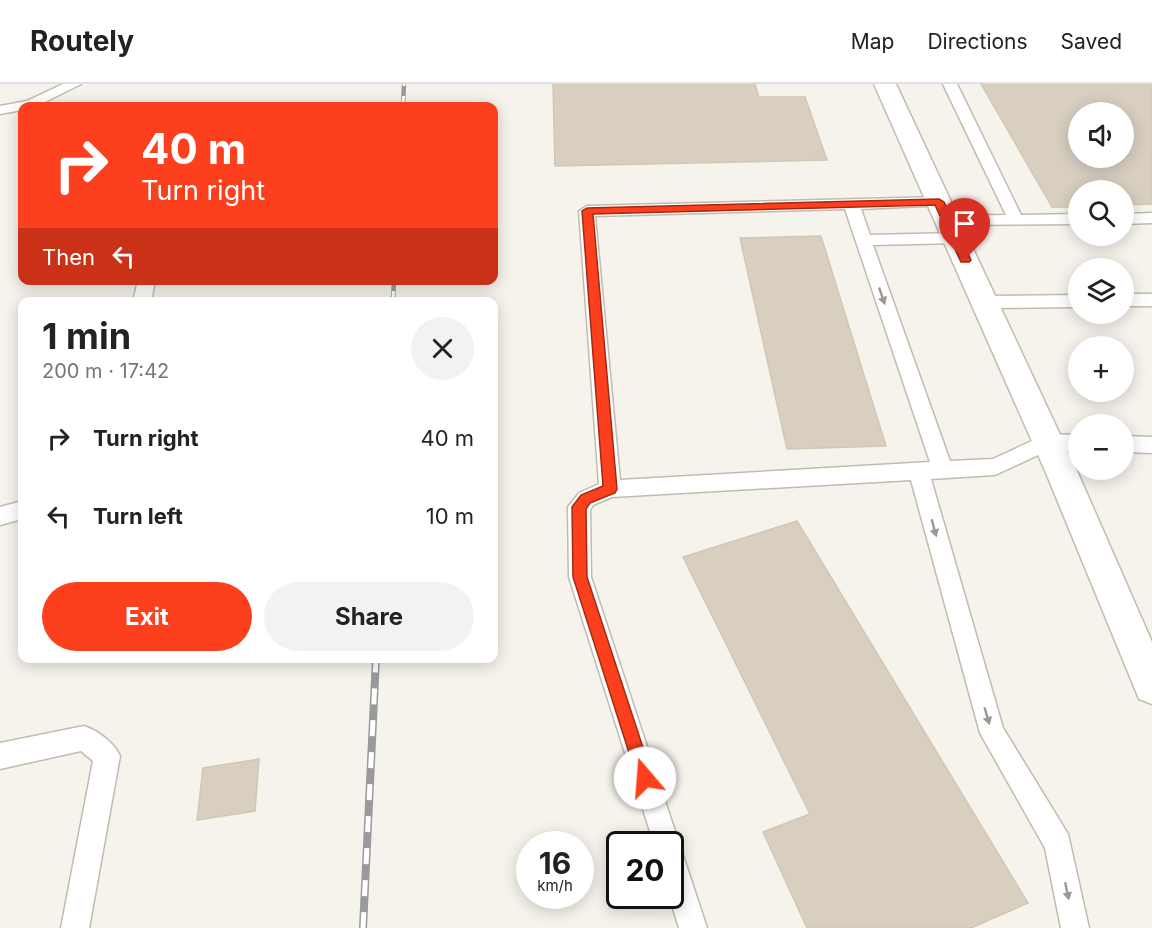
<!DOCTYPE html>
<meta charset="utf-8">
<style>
:root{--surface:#fff;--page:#f2f2f2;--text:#222;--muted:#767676;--line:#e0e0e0;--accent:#fc3f1d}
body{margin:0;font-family:Inter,sans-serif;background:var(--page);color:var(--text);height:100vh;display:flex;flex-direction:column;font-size:22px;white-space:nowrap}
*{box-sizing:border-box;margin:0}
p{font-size:20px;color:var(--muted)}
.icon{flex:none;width:33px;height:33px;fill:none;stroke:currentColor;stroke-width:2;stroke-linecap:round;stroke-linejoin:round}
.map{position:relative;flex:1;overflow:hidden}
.details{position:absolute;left:18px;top:213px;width:480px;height:366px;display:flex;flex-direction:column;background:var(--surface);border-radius:12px;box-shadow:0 3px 15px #0003}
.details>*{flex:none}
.banner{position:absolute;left:18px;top:18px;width:480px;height:183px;border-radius:12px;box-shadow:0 3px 15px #0003;background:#fc3f1d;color:#fff;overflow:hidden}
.fabs{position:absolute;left:1068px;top:18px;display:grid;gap:12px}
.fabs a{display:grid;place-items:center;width:66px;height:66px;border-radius:50%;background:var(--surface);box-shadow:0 3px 15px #0003;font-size:30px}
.speed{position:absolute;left:516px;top:747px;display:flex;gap:12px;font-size:30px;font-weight:700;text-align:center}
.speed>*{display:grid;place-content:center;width:78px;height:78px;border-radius:50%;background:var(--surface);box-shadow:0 3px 15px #0003;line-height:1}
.speed small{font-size:15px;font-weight:400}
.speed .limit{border:3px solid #111;border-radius:9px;background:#fff;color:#111}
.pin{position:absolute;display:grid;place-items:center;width:51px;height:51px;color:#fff;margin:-62px -26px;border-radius:50% 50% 50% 0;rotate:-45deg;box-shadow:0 0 6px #0007}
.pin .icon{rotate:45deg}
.me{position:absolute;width:66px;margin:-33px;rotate:342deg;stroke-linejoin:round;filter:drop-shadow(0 0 4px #0008)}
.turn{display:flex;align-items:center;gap:21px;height:126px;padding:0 24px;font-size:27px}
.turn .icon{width:78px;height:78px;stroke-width:2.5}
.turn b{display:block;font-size:42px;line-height:51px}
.then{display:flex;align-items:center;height:57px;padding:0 24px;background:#0003;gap:12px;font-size:22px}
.round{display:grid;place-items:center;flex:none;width:63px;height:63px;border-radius:32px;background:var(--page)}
.head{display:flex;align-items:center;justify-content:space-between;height:102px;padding:0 24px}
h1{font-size:36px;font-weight:700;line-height:45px}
.action{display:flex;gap:12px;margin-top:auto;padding:12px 24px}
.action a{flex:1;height:69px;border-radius:36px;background:var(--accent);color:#fff;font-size:24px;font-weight:700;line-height:69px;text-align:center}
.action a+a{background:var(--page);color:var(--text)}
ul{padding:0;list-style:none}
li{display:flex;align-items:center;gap:18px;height:78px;padding:0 24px}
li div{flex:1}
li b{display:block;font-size:22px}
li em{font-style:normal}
header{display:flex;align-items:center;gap:36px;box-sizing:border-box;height:84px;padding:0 30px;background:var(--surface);border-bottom:2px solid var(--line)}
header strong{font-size:28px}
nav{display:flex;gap:33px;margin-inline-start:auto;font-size:21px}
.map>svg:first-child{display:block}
</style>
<header>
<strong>Routely</strong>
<nav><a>Map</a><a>Directions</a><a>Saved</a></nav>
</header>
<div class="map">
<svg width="1152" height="844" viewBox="0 0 1152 844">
<rect width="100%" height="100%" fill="#f6f3ec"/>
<g fill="#d8cfc1" stroke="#d3c7b4" stroke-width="1.5" fill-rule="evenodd">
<polygon points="553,0 755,0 759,13 805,13 827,76 555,82"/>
<path d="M 981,0 L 1152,0 L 1152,120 L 1124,121 L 1124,106 L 1078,106 L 1078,123 L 1052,123 ZM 1078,28 L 1124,28 L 1124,74 L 1078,74 Z"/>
<polygon points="821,152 886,362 787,365 740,154"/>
<polygon points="797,437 1028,819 971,844 807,844 763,748 810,730 683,473"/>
<polygon points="259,675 255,727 197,736 203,684"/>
</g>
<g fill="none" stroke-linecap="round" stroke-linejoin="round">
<defs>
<g id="lane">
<polygon points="63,0 81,0 37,22 22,22 22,26 0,30 0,22 27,17"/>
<polygon points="943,0 957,0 1021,131 1078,130 1078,140 942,141 940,137 948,132 1006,131"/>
<path d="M 939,113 L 945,115 L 947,118 L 945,121 L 861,125 L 870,151 L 956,149 L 962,150 L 964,154 L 962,158 L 956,159 L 873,161 L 950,377 L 993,375 L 1047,350 L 1078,351 L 1078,367 L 1049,366 L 995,391 L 931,395 L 1003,644 L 1068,750 L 1089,844 L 1061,844 L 1045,764 L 980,649 L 911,396 L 612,413 L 593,421 L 590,426 L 591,493 L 707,844 L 679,844 L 669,812 L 670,812 L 670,760 L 654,760 L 569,493 L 568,423 L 579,409 L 599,400 L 579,127 L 587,122 ZM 845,125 L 930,378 L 620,396 L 595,132 Z"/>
<polygon points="1152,129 1152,139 1124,140 1124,130"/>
<polygon points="138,196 155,196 151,218 133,218"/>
<rect x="1124" y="210" width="28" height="12"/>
<polygon points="1078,211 1078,223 985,224 979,222 976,218 979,214 985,212"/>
<polygon points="1124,352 1152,353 1152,369 1124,368"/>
<polygon points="22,417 22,435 0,441 0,423"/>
<path d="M 84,642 C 98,647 114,658 120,672 L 89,844 L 61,844 L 93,677 L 81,667 L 0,685 L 0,659 Z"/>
</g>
<polygon id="street" points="874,0 896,0 1078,389 1152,558 1152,620 1139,615 1046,389"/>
</defs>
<use href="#lane" stroke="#c2bbae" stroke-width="3"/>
<use href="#street" stroke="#c2bbae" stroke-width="3"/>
<use href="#lane" fill="#fff" fill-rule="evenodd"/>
<use href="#street" fill="#fff" fill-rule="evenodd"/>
<defs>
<g id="rail-far2">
<polyline points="403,22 404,0"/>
<polyline points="393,217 394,196"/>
</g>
<polyline id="rail-far1" points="393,218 393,215"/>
<polyline id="rail" points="363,844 376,574"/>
</defs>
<use href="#rail-far2" stroke="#9a9a9a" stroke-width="4.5"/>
<use href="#rail-far1" stroke="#9a9a9a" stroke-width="7"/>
<use href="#rail" stroke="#9a9a9a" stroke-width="8"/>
<use href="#rail-far2" stroke="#fff" stroke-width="3" stroke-dasharray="10" stroke-linecap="butt"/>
<use href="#rail-far1" stroke="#fff" stroke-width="4.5" stroke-dasharray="13" stroke-linecap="butt"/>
<use href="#rail" stroke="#fff" stroke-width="5" stroke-dasharray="16" stroke-linecap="butt"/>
</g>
<defs><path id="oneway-solid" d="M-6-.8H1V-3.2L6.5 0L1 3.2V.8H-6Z" transform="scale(1.5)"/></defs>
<g fill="#9c9892">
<use href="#oneway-solid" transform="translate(882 212) rotate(71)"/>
<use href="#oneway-solid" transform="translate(934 444) rotate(75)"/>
<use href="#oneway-solid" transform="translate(987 632) rotate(74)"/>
<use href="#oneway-solid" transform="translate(1067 807) rotate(78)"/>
</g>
<polygon fill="#fc3f1d" stroke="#a42913" stroke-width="1.5" points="939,115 944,118 971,176 969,178 961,178 960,176 935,121 593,130 617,405 615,409 590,419 586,425 587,493 653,694 651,700 645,702 639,700 573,493 572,423 581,411 603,402 582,127 587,124"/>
</svg>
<div class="fabs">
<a><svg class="icon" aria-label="sound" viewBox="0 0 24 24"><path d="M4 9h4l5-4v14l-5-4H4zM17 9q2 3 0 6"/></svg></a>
<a><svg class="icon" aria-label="search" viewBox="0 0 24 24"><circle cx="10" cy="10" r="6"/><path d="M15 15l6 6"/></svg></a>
<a><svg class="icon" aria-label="layers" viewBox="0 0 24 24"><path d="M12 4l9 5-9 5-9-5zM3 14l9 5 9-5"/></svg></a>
<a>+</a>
<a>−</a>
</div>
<div class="speed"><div>16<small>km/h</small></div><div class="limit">20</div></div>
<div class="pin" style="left:965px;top:176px;background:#d93025"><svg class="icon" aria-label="arrive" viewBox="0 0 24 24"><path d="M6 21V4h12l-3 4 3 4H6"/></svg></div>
<svg class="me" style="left:645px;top:694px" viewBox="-20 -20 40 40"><circle r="19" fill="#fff"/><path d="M0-13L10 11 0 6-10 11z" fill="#fc3f1d"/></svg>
<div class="banner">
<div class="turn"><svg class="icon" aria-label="right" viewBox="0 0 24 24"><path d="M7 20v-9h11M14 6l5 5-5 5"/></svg><div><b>40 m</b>Turn right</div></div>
<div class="then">Then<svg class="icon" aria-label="left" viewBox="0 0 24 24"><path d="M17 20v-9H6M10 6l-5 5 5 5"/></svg></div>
</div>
<section class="details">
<div class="head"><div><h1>1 min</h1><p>200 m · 17:42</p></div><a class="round"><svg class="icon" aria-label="close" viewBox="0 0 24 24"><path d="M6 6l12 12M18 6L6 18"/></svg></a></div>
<ul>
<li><svg class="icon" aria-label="right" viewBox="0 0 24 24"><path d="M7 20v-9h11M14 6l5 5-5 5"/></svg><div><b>Turn right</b></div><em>40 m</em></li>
<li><svg class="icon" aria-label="left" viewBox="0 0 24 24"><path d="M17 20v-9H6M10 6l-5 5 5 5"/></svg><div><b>Turn left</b></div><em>10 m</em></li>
</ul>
<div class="action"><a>Exit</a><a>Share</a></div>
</section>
</div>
